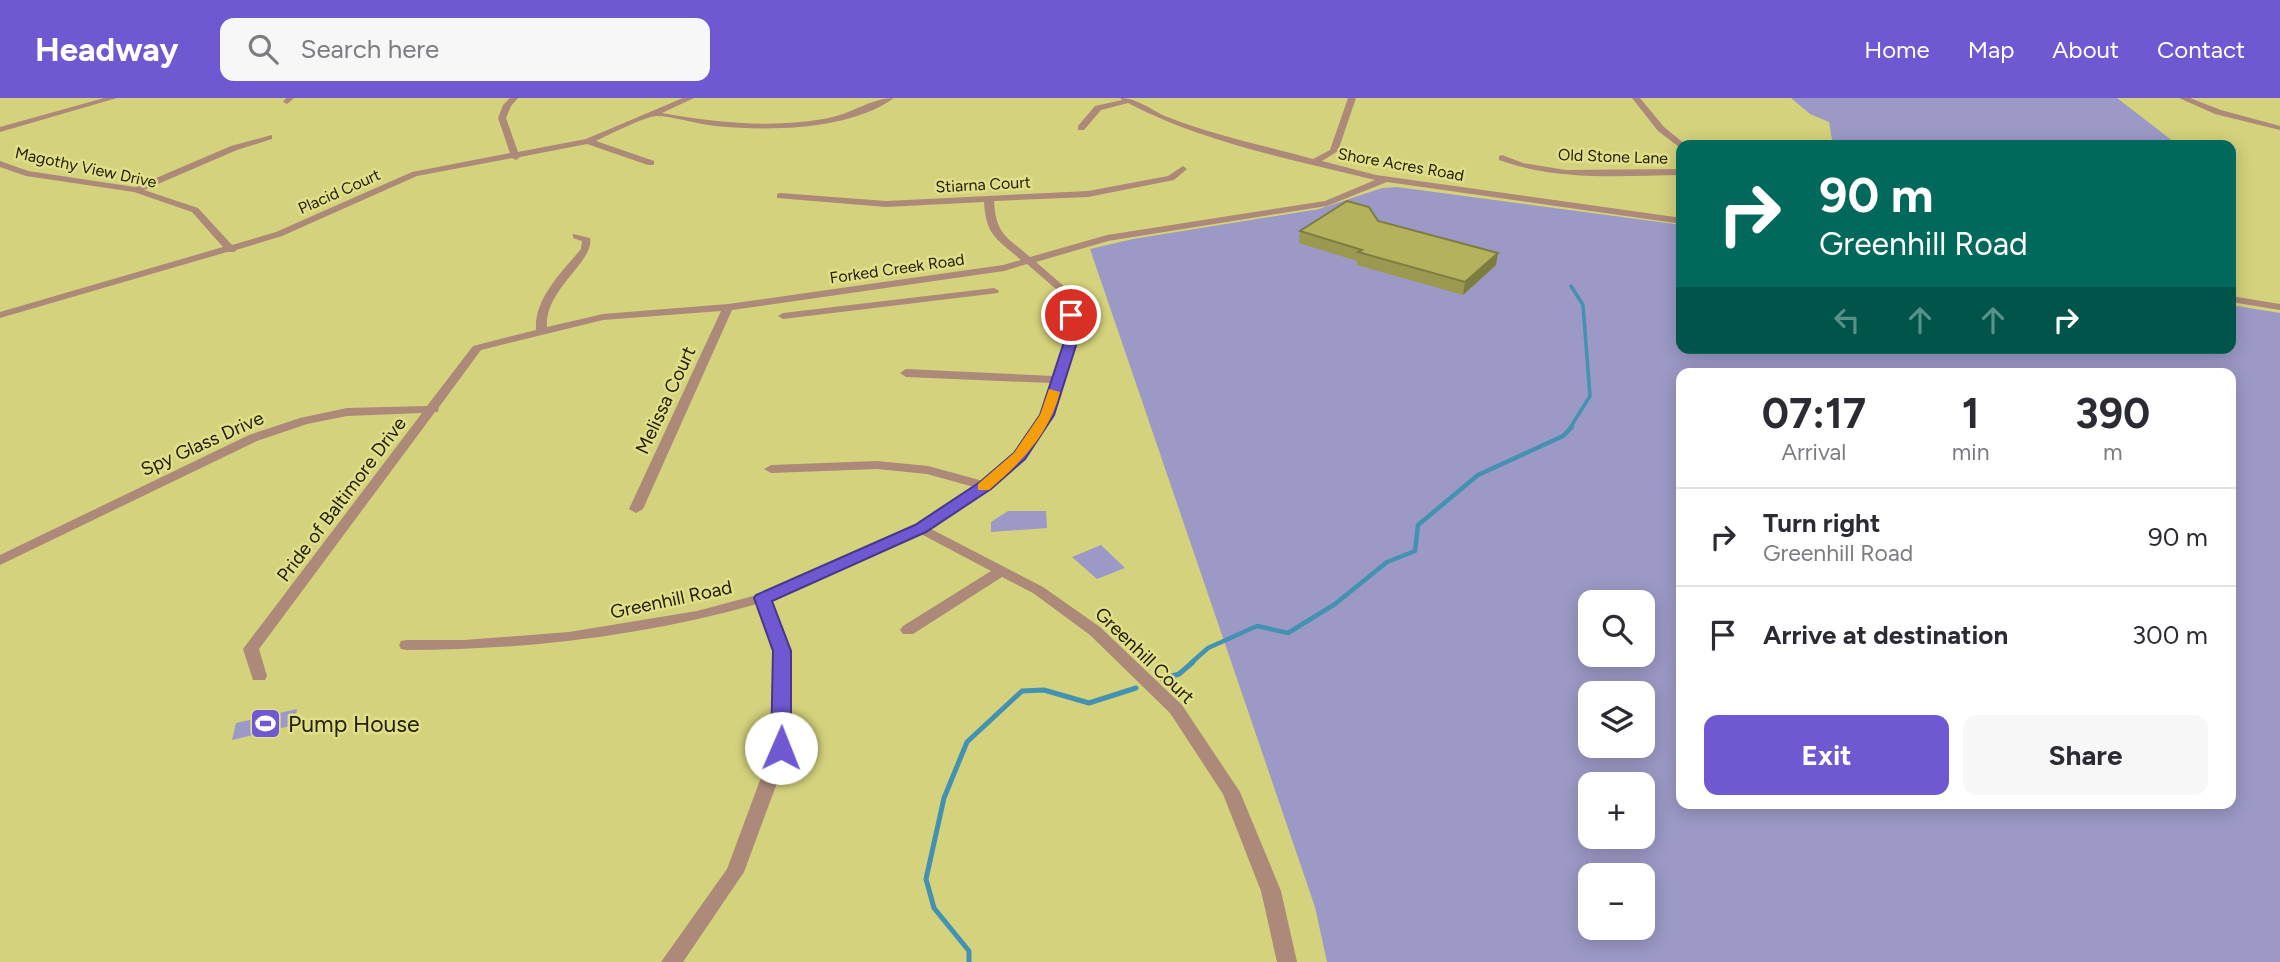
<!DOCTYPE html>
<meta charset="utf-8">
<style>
:root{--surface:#fff;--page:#f7f7f7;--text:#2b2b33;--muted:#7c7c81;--line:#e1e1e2;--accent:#6f58d2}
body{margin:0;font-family:Figtree,sans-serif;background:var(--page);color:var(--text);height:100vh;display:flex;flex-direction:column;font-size:26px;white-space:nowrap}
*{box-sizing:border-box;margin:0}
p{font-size:23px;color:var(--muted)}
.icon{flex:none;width:38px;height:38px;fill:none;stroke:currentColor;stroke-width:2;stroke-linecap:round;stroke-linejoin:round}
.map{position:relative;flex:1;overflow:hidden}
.details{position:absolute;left:1676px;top:270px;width:560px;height:441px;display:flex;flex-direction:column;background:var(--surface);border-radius:14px;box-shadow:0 4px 18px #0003}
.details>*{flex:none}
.banner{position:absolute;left:1676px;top:42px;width:560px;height:214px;border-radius:14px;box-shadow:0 4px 18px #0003;background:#00695c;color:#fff;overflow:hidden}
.buttons{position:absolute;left:1578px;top:492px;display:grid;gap:14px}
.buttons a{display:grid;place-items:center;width:77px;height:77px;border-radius:14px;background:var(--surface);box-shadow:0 4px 18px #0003;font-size:35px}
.pin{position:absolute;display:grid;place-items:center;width:60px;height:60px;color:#fff;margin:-30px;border:4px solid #fff;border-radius:50%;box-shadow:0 2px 7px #0007}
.me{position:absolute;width:77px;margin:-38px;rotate:1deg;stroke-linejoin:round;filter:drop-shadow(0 0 5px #0008)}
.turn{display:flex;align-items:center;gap:24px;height:147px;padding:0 28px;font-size:32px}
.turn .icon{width:91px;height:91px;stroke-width:2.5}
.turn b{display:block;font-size:49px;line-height:60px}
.lanes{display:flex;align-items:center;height:66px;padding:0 28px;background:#0003;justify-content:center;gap:35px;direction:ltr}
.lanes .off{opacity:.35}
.eta{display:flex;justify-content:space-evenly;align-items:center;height:119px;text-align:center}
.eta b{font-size:42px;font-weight:700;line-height:49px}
.button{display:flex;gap:14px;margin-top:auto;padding:14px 28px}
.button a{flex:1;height:80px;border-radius:14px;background:var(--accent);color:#fff;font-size:28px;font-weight:700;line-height:80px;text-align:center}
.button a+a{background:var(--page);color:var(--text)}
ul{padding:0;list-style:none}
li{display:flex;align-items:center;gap:21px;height:98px;padding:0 28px;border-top:2px solid var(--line)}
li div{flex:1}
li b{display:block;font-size:26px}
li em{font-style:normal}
header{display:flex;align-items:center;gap:42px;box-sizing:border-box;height:98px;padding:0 35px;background:var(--accent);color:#fff}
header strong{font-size:33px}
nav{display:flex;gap:38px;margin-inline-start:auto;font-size:24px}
.search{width:490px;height:63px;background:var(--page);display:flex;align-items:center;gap:18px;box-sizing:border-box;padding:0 24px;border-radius:14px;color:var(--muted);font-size:26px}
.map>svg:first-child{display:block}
</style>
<header>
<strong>Headway</strong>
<div class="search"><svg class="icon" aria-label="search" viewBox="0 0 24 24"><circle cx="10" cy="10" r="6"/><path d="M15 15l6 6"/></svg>Search here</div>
<nav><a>Home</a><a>Map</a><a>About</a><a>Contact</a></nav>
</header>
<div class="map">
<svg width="2280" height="864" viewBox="0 0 2280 864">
<rect width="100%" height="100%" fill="#d4d27d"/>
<g fill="#9c99c6" fill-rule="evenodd">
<polygon points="1791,0 2117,0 2178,47 1829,47 1832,42 1829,24 1810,16"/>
<path d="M 1397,89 L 1682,127 L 1682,250 L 2231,250 L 2231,207 L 2280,215 L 2280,864 L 1327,864 L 1315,809 L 1090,151 L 1133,141 L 1319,111 L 1382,90 ZM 1682,275 L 2231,275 L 2231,705 L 1682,705 ZM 1591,504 L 1643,504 L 1643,556 L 1591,556 ZM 1591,595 L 1643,595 L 1643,648 L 1591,648 ZM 1591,686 L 1643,686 L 1643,738 L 1591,738 ZM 1591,777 L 1643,777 L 1643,830 L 1591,830 Z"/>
<polygon points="1008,413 1046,413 1047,430 991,434 991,424"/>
<polygon points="1101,447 1125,470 1097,481 1072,459"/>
<polygon points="297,611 294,627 232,642 236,625"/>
</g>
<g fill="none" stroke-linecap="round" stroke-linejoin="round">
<polyline stroke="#4492b2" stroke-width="3.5" points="1570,330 1590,298 1583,207 1571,188"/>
<polyline stroke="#4492b2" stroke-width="4.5" points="1191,565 1208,550 1257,528 1288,535 1335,506 1387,464 1415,453 1418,427 1478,377 1563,338 1572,329"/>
<g stroke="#4492b2" stroke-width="5">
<polyline points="1162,581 1179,576 1193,564"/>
<polyline points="969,864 969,853 934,810 926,781 944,700 967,644 1022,593 1044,592 1089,605 1136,590"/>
</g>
<g fill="#ac8979" fill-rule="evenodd">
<polygon points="104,0 117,0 0,34 0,29"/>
<polygon points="286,0 294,0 287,6 283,4"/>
<path d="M 510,0 L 518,0 L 511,8 L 506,20 L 518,54 L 586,41 L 683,0 L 694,0 L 662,15 C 718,25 777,31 833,19 C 853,14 873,0 894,0 C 848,33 768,33 715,28 C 696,26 673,18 656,18 C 644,19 608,37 596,43 L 654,63 L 654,67 L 648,67 L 587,46 L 520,59 L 516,62 L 512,60 L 417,78 L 282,138 L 236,152 L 235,154 L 227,154 L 0,220 L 0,214 L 223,149 L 192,114 L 134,94 L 26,78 L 0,69 L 0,63 L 28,73 L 135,89 L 231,48 L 272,37 L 272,41 L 237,52 L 144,92 L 198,110 L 232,147 L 276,134 L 412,74 L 510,55 L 498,20 L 503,7 Z"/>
<path d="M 1120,0 C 1139,0 1153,14 1170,20 C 1217,38 1265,48 1313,61 L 1330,52 L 1348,0 L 1356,0 L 1338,53 L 1322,63 L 1376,77 L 1682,120 L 1682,126 L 1387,84 L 1327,108 L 1108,143 L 1036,164 L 1074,197 L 1078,238 L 1053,317 L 1025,361 L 990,391 L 931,431 L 1043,489 L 1100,529 L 1182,607 L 1240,694 L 1281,793 L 1297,864 L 1277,864 L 1261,793 L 1223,696 L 1170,615 L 1090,537 L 1033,495 L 1002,479 L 913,536 L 903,536 L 900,532 L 903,528 L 991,473 L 921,436 L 770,502 L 790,553 L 790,650 L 744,774 L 683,864 L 661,864 L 727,771 L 772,650 L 774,553 L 757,506 C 643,538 525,552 407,552 L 401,551 L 399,547 L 401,543 L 407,542 L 464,542 L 569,534 L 697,513 L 757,497 L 916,428 L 974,389 L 927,376 L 877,371 L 771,375 L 764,371 L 771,367 L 877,363 L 928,368 L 983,383 L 1015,355 L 1041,317 L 1051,285 L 906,279 L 900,275 L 906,271 L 1053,278 L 1066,238 L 1064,198 L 1027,166 L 1004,173 L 732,212 L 643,411 L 636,415 L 629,411 L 721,213 L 603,222 L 481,252 L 439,309 L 438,314 L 435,314 L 259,551 L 267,578 L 265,582 L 253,582 L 243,551 L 422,315 L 347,318 L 307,326 L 257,343 L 0,467 L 0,457 L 249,337 L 300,320 L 347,310 L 427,308 L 473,248 L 536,232 C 534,200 562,174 581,151 L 582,143 L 573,140 L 573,136 L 590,140 C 595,163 544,192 547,229 L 603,216 L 728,206 L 1003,167 L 1021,162 C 997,141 986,138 984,104 L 886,109 L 777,100 L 777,96 L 780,95 L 886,103 L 1088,93 L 1168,78 L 1183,68 L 1187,71 L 1174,82 L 1088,99 L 994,103 C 996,137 1007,139 1030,159 L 1107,137 L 1325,103 L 1375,82 C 1294,62 1204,45 1128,5 L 1101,12 L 1084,32 L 1078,32 L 1078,28 L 1095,8 L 1122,2 Z"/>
<polygon points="1632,0 1640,0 1664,29 1686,47 1679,49 1658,33"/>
<polygon points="2179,0 2190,0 2221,12 2280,28 2280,32 2215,16"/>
<path d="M 1502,57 L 1523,65 L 1566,72 L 1682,71 L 1682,77 C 1620,78 1558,83 1499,62 L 1499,58 Z"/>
<polygon points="994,190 999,193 998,195 783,221 778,218 783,215"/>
<polygon points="2231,198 2280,206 2280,212 2231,204"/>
</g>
</g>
<polygon fill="#9b9950" points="1300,133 1498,155 1496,167 1463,197 1357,167 1357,163 1299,145"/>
<polygon fill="#7e7d41" points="1498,155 1496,167 1463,197 1465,184"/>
<polygon fill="#b4b25d" stroke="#7e7d41" stroke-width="2" points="1347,103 1369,109 1378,123 1498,155 1465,184 1358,154 1362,152 1300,133"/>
<polygon fill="#6f58d2" stroke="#483988" stroke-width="2" points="1071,213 1077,217 1079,238 1054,317 1025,361 991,391 926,434 772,503 791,553 791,650 781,657 774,655 771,650 773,553 754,500 756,497 915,427 980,384 1014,355 1040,317 1066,238 1065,217"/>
<path fill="#f59e0b" d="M 1049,291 L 1060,294 C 1049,337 1021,364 989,392 L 978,392 L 978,386 L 1014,355 L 1040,317 Z"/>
<defs>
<symbol id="stadium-square" viewBox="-11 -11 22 22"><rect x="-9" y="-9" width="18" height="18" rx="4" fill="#6f58d2" stroke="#e1df89"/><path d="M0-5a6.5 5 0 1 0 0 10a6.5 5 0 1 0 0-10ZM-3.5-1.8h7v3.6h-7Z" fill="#fff"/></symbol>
</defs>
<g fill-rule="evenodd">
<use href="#stadium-square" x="248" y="608" width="35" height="35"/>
</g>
<g text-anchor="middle" stroke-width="5" stroke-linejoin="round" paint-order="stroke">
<g font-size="16" fill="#222100" stroke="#e1df89">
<text transform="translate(1613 58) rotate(2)" y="6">Old Stone Lane</text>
<text transform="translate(1401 66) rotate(10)" y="6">Shore Acres Road</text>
<text transform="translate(86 69) rotate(12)" y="6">Magothy View Drive</text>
<text transform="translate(983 86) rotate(-3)" y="6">Stiarna Court</text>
<text transform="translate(339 93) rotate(-24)" y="6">Placid Court</text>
<text transform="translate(897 170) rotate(-8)" y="6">Forked Creek Road</text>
</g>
<g font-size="19" fill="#222100" stroke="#e1df89">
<text transform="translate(665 302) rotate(-65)" y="7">Melissa Court</text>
<text transform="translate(202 345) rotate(-24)" y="7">Spy Glass Drive</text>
<text transform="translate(341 401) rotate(-53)" y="7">Pride of Baltimore Drive</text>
<text transform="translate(671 501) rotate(-12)" y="7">Greenhill Road</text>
<text transform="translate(1145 557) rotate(44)" y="7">Greenhill Court</text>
</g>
<g font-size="23" fill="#222100" stroke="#e1df89" text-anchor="start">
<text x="288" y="634">Pump House</text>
</g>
</g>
</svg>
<div class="buttons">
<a><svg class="icon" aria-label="search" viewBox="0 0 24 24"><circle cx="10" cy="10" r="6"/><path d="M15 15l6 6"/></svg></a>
<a><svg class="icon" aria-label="layers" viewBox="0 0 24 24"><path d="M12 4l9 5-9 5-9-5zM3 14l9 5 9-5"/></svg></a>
<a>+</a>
<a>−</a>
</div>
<div class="pin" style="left:1071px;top:217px;background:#d93025"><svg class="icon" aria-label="arrive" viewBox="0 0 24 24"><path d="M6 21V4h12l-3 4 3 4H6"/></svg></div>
<svg class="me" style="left:781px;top:650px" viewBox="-20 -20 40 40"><circle r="19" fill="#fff"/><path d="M0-13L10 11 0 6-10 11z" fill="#6f58d2"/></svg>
<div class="banner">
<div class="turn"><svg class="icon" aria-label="right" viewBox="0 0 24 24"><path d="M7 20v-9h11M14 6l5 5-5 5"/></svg><div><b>90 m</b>Greenhill Road</div></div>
<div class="lanes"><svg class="icon off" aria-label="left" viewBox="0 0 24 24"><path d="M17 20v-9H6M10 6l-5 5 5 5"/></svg><svg class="icon off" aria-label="ahead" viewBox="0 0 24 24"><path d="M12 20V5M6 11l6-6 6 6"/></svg><svg class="icon off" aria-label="ahead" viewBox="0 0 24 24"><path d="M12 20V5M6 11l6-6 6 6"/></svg><svg class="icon" aria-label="right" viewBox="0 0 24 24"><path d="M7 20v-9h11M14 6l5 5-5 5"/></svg></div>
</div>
<section class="details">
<div class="eta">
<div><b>07:17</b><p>Arrival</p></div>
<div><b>1</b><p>min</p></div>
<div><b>390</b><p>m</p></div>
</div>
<ul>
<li><svg class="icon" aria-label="right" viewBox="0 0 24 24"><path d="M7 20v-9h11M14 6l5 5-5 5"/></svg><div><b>Turn right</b><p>Greenhill Road</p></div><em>90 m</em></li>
<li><svg class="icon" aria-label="arrive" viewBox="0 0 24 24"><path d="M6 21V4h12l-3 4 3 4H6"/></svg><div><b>Arrive at destination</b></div><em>300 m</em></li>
</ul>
<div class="button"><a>Exit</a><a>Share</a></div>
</section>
</div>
